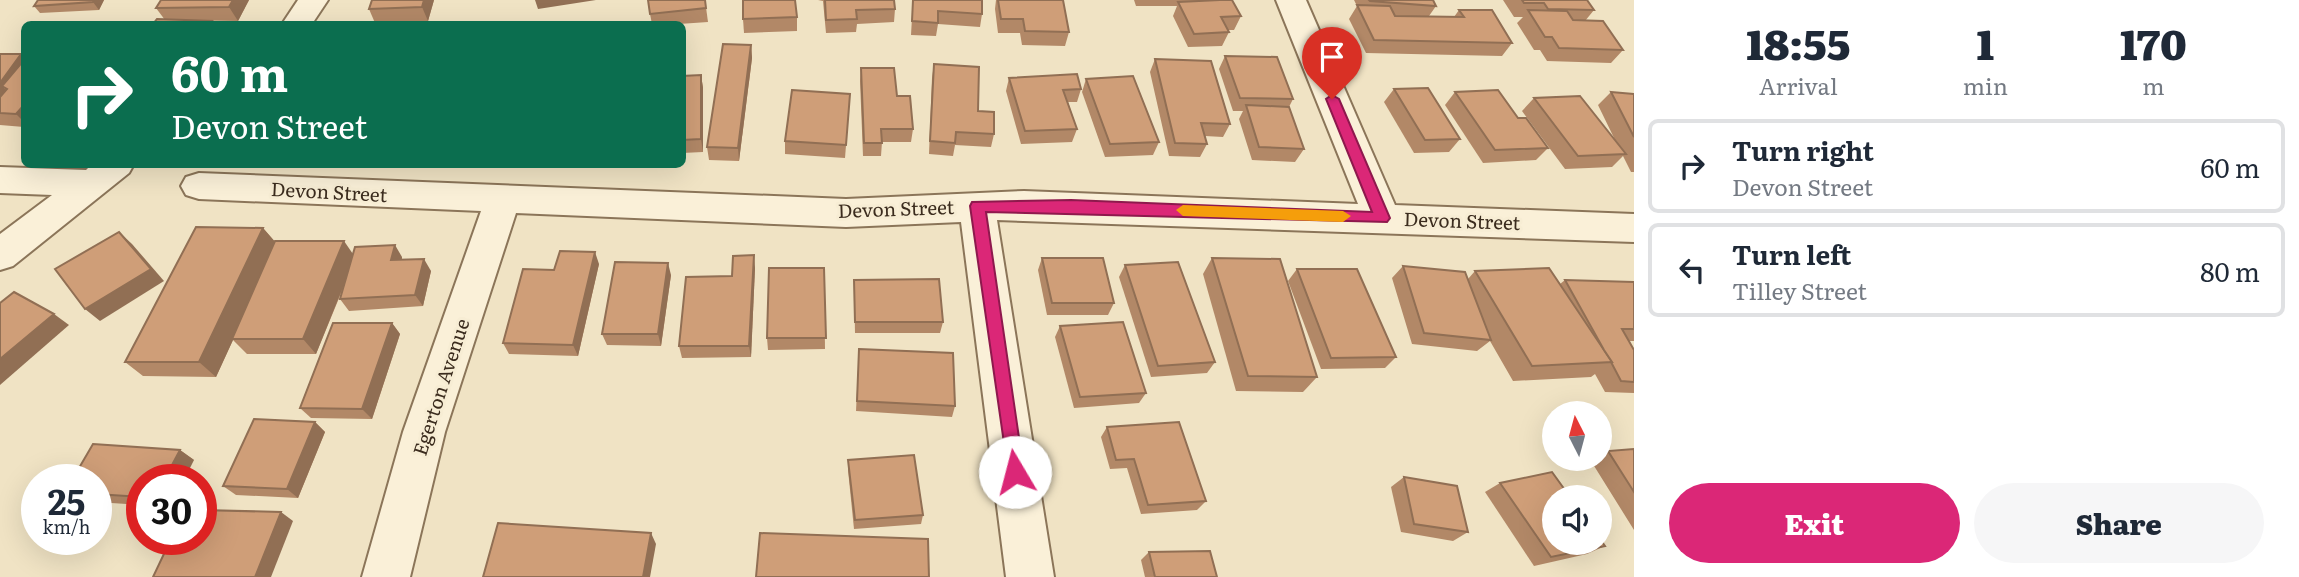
<!DOCTYPE html>
<style>
:root{--surface:#fff;--page:#f6f6f7;--text:#1f2937;--muted:#747a83;--line:#e0e1e3;--accent:#db2777}
body{margin:0;font-family:Literata,serif;background:var(--page);color:var(--text);height:100vh;display:flex;flex-direction:column;font-size:26px;white-space:nowrap}
*{box-sizing:border-box;margin:0}
p{font-size:23px;color:var(--muted)}
.icon{flex:none;width:38px;height:38px;fill:none;stroke:currentColor;stroke-width:2;stroke-linecap:round;stroke-linejoin:round}
.map{position:relative;flex:1;overflow:hidden}
.side{display:flex;flex-direction:column;background:var(--surface);width:665px}
.side>*{flex:none}
.top-card{position:absolute;left:21px;top:21px;width:665px;height:147px;border-radius:10px;box-shadow:0 7px 28px #0002;background:#0b6e4f;color:#fff;overflow:hidden}
.needle{width:46px;rotate:354deg}
.tools{position:absolute;left:1542px;top:401px;display:grid;gap:14px}
.tools a{display:grid;place-items:center;width:70px;height:70px;border-radius:50%;background:var(--surface);box-shadow:0 7px 28px #0002;font-size:35px}
.speed{position:absolute;left:21px;top:464px;display:flex;gap:14px;font-size:35px;font-weight:700;text-align:center}
.speed>*{display:grid;place-content:center;width:91px;height:91px;border-radius:50%;background:var(--surface);box-shadow:0 7px 28px #0002;line-height:1}
.speed small{font-size:18px;font-weight:400}
.speed .limit{border:10px solid #d22;background:#fff;color:#111}
.pin{position:absolute;display:grid;place-items:center;width:60px;height:60px;color:#fff;margin:-72px -30px;border-radius:50% 50% 50% 0;rotate:-45deg;box-shadow:0 0 7px #0007}
.pin .icon{rotate:45deg}
.me{position:absolute;width:77px;margin:-38px;rotate:352deg;stroke-linejoin:round;filter:drop-shadow(0 0 5px #0008)}
.turn{display:flex;align-items:center;gap:24px;height:147px;padding:0 35px;font-size:32px}
.turn .icon{width:91px;height:91px;stroke-width:2.5}
.turn b{display:block;font-size:49px;line-height:60px}
.eta{display:flex;justify-content:space-evenly;align-items:center;height:119px;text-align:center}
.eta b{font-size:42px;font-weight:800;line-height:49px}
.button{display:flex;gap:14px;margin-top:auto;padding:14px 35px}
.button a{flex:1;height:80px;border-radius:42px;background:var(--accent);color:#fff;font-size:28px;font-weight:800;line-height:80px;text-align:center}
.button a+a{background:var(--page);color:var(--text)}
ul{padding:0;list-style:none}
li{display:flex;align-items:center;gap:21px;height:94px;margin:0 14px 10px;padding:0 21px;border:4px solid var(--line);border-radius:10px}
li div{flex:1}
li b{display:block;font-size:26px}
li em{font-style:normal}
main{display:flex;flex:1;min-height:0}
.map>svg:first-child{display:block}
</style>
<main>
<div class="map">
<svg width="1634" height="577" viewBox="0 0 1634 577">
<rect width="100%" height="100%" fill="#f0e3c4"/>
<g fill="none" stroke-linecap="round" stroke-linejoin="round">
<defs>
<g id="minor">
<polygon points="298,0 328,0 312,24 282,24"/>
<polygon points="1276,0 1306,0 1395,205 1634,214 1634,242 997,220 1054,577 1006,577 961,222 846,227 516,213 445,432 410,577 362,577 403,432 481,211 199,199 186,195 181,186 186,177 199,173 846,199 1024,191 1358,204"/>
<polygon points="92,164 134,164 129,173 13,266 0,270 0,234 52,195 0,193 0,167 86,170"/>
</g>
</defs>
<use href="#minor" stroke="#8b7559" stroke-width="4"/>
<use href="#minor" fill="#faf0d8" fill-rule="evenodd"/>
</g>
<g fill="#b28867">
<polygon points="38,0 104,0 99,10 40,13 34,6"/>
<polygon points="249,0 238,21 165,20 156,8"/>
<polygon points="434,0 428,21 375,23 369,9"/>
<polygon points="705,0 708,22 679,24 652,24 650,14"/>
<polygon points="818,0 894,0 895,9 894,22 857,24 856,32 826,33 823,1"/>
<polygon points="913,0 982,0 982,14 980,27 938,24 936,36 911,35"/>
<polygon points="996,0 1063,0 1069,32 1065,46 1022,45 1020,33 998,33 995,9"/>
<polygon points="1134,0 1232,0 1241,16 1234,30 1228,30 1229,32 1222,46 1188,47 1173,16 1177,6 1136,6"/>
<polygon points="1354,0 1433,0 1436,6 1429,16 1454,17 1459,10 1512,43 1502,56 1366,53 1349,19 1357,6"/>
<polygon points="1503,0 1587,0 1594,10 1585,21 1623,50 1611,63 1547,61 1540,50 1534,50 1517,23 1523,17 1514,17"/>
<polygon points="797,17 797,31 744,33 743,19"/>
<polygon points="751,45 752,58 739,161 709,160 707,147"/>
<polygon points="0,54 24,58 24,127 0,125"/>
<polygon points="1225,56 1293,99 1289,107 1304,149 1295,162 1252,160 1239,119 1243,111 1233,111 1219,69"/>
<polygon points="1155,59 1230,124 1223,137 1205,136 1207,144 1200,157 1169,156 1150,72"/>
<polygon points="934,64 978,111 994,134 991,147 955,145 953,156 929,154 932,78"/>
<polygon points="861,68 897,96 913,129 911,142 882,142 881,156 863,156 860,81"/>
<polygon points="701,75 703,88 703,152 682,153 682,76"/>
<polygon points="1009,78 1081,89 1077,102 1068,102 1077,129 1072,142 1021,144 1006,91"/>
<polygon points="1086,79 1159,142 1153,155 1105,157 1082,92"/>
<polygon points="1394,89 1460,139 1449,152 1414,153 1384,102"/>
<polygon points="1455,92 1518,118 1548,148 1536,160 1483,163 1445,105"/>
<polygon points="1611,92 1634,94 1634,172 1631,172 1623,156 1612,167 1565,169 1522,111 1534,98 1616,142 1598,105"/>
<polygon points="850,94 845,158 785,154 785,141"/>
<polygon points="263,228 275,242 353,254 402,257 402,260 431,271 423,306 349,311 340,299 344,286 316,354 247,354 233,340 216,377 143,376 125,362"/>
<polygon points="1042,258 1114,303 1108,315 1047,315 1038,270"/>
<polygon points="1212,258 1317,377 1303,392 1236,391 1203,274"/>
<polygon points="599,264 578,356 509,354 503,343 554,270"/>
<polygon points="1125,265 1215,362 1207,373 1151,377 1119,277"/>
<polygon points="1403,266 1468,279 1475,271 1560,284 1565,280 1634,282 1634,341 1629,341 1634,350 1634,393 1605,392 1595,374 1591,377 1513,381 1490,341 1477,351 1412,344 1392,278"/>
<polygon points="755,268 751,357 682,358 679,346 732,276"/>
<polygon points="824,268 825,349 768,350 767,338"/>
<polygon points="1297,269 1396,357 1385,368 1321,369 1288,281"/>
<polygon points="671,275 661,346 607,345 602,334"/>
<polygon points="854,280 943,322 940,333 855,333"/>
<polygon points="392,323 400,334 372,419 311,418 300,408"/>
<polygon points="1060,326 1146,393 1139,403 1074,408 1055,337"/>
<polygon points="859,349 955,406 952,417 856,411"/>
<polygon points="315,422 325,432 298,498 236,495 223,486"/>
<polygon points="1107,427 1206,501 1197,510 1141,514 1127,468 1110,469 1101,437"/>
<polygon points="1634,449 1634,530 1591,461 1595,458 1600,458 1600,456 1608,451"/>
<polygon points="180,450 194,460 142,480 142,505 96,502 96,480"/>
<polygon points="848,460 923,515 921,524 854,529 848,470"/>
<polygon points="1404,477 1468,532 1453,541 1401,532 1391,487"/>
<polygon points="1500,483 1605,546 1587,554 1534,566 1485,492"/>
<polygon points="1149,552 1217,577 1145,577 1141,560"/>
</g>
<g fill="#916f54">
<polygon points="94,0 104,0 99,10 93,2"/>
<polygon points="233,0 249,0 238,21 229,7"/>
<polygon points="424,0 434,0 428,21 422,7"/>
<polygon points="535,0 596,0 538,9"/>
<polygon points="751,45 752,58 739,161 738,148"/>
<polygon points="21,54 24,58 24,80 7,89 2,86 12,97 0,113 0,83"/>
<polygon points="701,75 703,88 703,152 701,139"/>
<polygon points="23,105 24,106 24,122 16,114"/>
<polygon points="263,228 277,244 216,377 199,362"/>
<polygon points="119,232 132,244 164,281 100,321 85,309"/>
<polygon points="344,241 355,257 316,354 303,339"/>
<polygon points="395,245 402,257 399,273 391,260"/>
<polygon points="595,252 599,264 578,356 573,345"/>
<polygon points="754,255 755,268 751,357 749,346"/>
<polygon points="424,259 431,271 423,306 415,295"/>
<polygon points="668,263 671,275 661,346 658,334"/>
<polygon points="54,314 69,325 0,385 0,359"/>
<polygon points="392,323 400,334 372,419 362,409"/>
<polygon points="315,422 325,432 298,498 287,489"/>
<polygon points="180,450 194,460 184,480 164,480"/>
<polygon points="281,512 293,521 271,577 255,577"/>
<polygon points="651,533 656,544 650,577 643,577"/>
</g>
<g fill="#cf9e78" stroke="#916f54" stroke-width="2">
<polygon points="38,0 94,0 93,2 34,6"/>
<polygon points="161,0 233,0 229,7 156,8"/>
<polygon points="372,0 424,0 422,7 369,9"/>
<polygon points="648,0 705,0 706,8 650,14"/>
<polygon points="743,0 795,0 797,17 743,19"/>
<polygon points="825,0 894,0 895,9 856,10 857,19 826,20"/>
<polygon points="913,0 982,0 982,14 938,11 938,23 912,21"/>
<polygon points="998,0 1063,0 1069,32 1025,31 1023,19 1001,19"/>
<polygon points="1220,0 1232,0 1241,16 1221,17 1229,32 1194,34 1178,2"/>
<polygon points="1369,0 1433,0 1436,6 1370,1"/>
<polygon points="1522,0 1587,0 1594,10 1548,9 1544,3 1524,3"/>
<polygon points="1357,5 1390,6 1395,16 1464,17 1459,10 1492,10 1512,43 1374,40"/>
<polygon points="1528,10 1567,11 1573,20 1603,21 1623,50 1559,48 1552,37 1545,37"/>
<polygon points="157,19 212,21 210,24 153,24"/>
<polygon points="723,44 751,45 738,148 707,147"/>
<polygon points="0,54 21,54 0,83"/>
<polygon points="1225,56 1277,57 1293,99 1240,98"/>
<polygon points="1155,59 1211,61 1230,124 1201,123 1207,144 1175,143"/>
<polygon points="24,60 24,105 16,114 0,113 0,97 7,89 2,86"/>
<polygon points="934,64 979,67 978,111 994,112 994,134 956,132 955,143 930,141"/>
<polygon points="861,68 894,68 897,96 910,96 913,129 881,129 882,143 864,143"/>
<polygon points="1077,74 1081,89 1063,90 1077,129 1025,131 1009,78"/>
<polygon points="701,75 701,139 682,140 682,76"/>
<polygon points="1133,76 1159,142 1110,144 1086,79"/>
<polygon points="1428,88 1460,139 1425,140 1394,89"/>
<polygon points="792,90 850,94 846,145 785,141"/>
<polygon points="1498,90 1518,118 1526,118 1548,148 1495,150 1455,92"/>
<polygon points="1611,92 1634,94 1634,137"/>
<polygon points="1580,96 1626,154 1578,156 1534,98"/>
<polygon points="1246,105 1289,107 1304,149 1259,147"/>
<polygon points="196,227 263,228 199,362 125,362"/>
<polygon points="119,232 151,269 85,309 55,269"/>
<polygon points="275,241 344,241 303,339 232,339"/>
<polygon points="395,245 391,260 424,259 415,295 340,299 355,247"/>
<polygon points="560,251 595,252 573,345 503,343 523,269 554,270"/>
<polygon points="754,255 749,346 679,346 686,277 732,276 733,256"/>
<polygon points="1042,258 1103,258 1114,303 1052,303"/>
<polygon points="1212,258 1280,259 1317,377 1248,376"/>
<polygon points="615,262 668,263 658,334 602,334"/>
<polygon points="1178,262 1215,362 1158,366 1125,265"/>
<polygon points="1403,266 1465,272 1491,340 1424,333"/>
<polygon points="769,268 824,268 826,338 767,338"/>
<polygon points="1549,268 1612,362 1532,366 1475,271"/>
<polygon points="1297,269 1357,269 1396,357 1331,358"/>
<polygon points="939,279 943,322 855,322 854,280"/>
<polygon points="1565,280 1634,282 1634,329 1622,329 1634,350 1634,382 1621,381 1611,362 1612,362 1604,350"/>
<polygon points="14,292 54,314 0,359 0,303"/>
<polygon points="1123,322 1146,393 1080,397 1060,326"/>
<polygon points="333,323 392,323 362,409 300,408"/>
<polygon points="859,349 953,353 955,406 857,401"/>
<polygon points="254,419 315,422 287,489 223,486"/>
<polygon points="1179,422 1206,501 1148,505 1134,459 1116,460 1107,427"/>
<polygon points="93,444 180,450 164,480 142,480 142,497 96,494 96,480 72,480"/>
<polygon points="1634,449 1634,492 1608,451"/>
<polygon points="914,455 923,515 855,520 848,460"/>
<polygon points="1552,472 1570,497 1554,497 1554,542 1600,542 1600,539 1605,546 1551,557 1500,483"/>
<polygon points="1404,477 1457,486 1468,532 1414,524"/>
<polygon points="201,510 281,512 255,577 153,577 171,539 201,539"/>
<polygon points="498,523 651,533 643,577 483,577"/>
<polygon points="760,533 928,539 929,577 756,577"/>
<polygon points="1210,551 1217,577 1155,577 1149,552"/>
</g>
<polygon fill="#db2777" stroke="#8e194d" stroke-width="2" points="1332,95 1339,99 1390,218 1387,222 986,212 1024,472 1021,478 1015,480 1009,478 970,206 972,202 1071,200 1372,212 1326,99"/>
<polygon fill="#f59e0b" points="1183,205 1343,211 1351,216 1343,222 1183,216 1176,210"/>
<g text-anchor="middle" stroke-width="6" stroke-linejoin="round" paint-order="stroke">
<g font-size="19" fill="#3b2c1e" stroke="#f7edd4">
<text transform="translate(329 192) rotate(3)" y="7">Devon Street</text>
<text transform="translate(896 209) rotate(-2)" y="7">Devon Street</text>
<text transform="translate(1462 221) rotate(2)" y="7">Devon Street</text>
<text transform="translate(441 387) rotate(-72)" y="7">Egerton Avenue</text>
</g>
</g>
</svg>
<div class="tools">
<a><svg class="needle" viewBox="-14 -14 28 28"><path d="M0-13l5 13h-10z" fill="#e53935"/><path d="M0 13l5-13h-10z" fill="#747a83"/></svg></a>
<a><svg class="icon" aria-label="sound" viewBox="0 0 24 24"><path d="M4 9h4l5-4v14l-5-4H4zM17 9q2 3 0 6"/></svg></a>
</div>
<div class="speed"><div>25<small>km/h</small></div><div class="limit">30</div></div>
<div class="pin" style="left:1332px;top:99px;background:#d93025"><svg class="icon" aria-label="arrive" viewBox="0 0 24 24"><path d="M6 21V4h12l-3 4 3 4H6"/></svg></div>
<svg class="me" style="left:1015px;top:472px" viewBox="-20 -20 40 40"><circle r="19" fill="#fff"/><path d="M0-13L10 11 0 6-10 11z" fill="#db2777"/></svg>
<div class="top-card">
<div class="turn"><svg class="icon" aria-label="right" viewBox="0 0 24 24"><path d="M7 20v-9h11M14 6l5 5-5 5"/></svg><div><b>60 m</b>Devon Street</div></div>
</div>
</div>
<section class="side">
<div class="eta">
<div><b>18:55</b><p>Arrival</p></div>
<div><b>1</b><p>min</p></div>
<div><b>170</b><p>m</p></div>
</div>
<ul>
<li><svg class="icon" aria-label="right" viewBox="0 0 24 24"><path d="M7 20v-9h11M14 6l5 5-5 5"/></svg><div><b>Turn right</b><p>Devon Street</p></div><em>60 m</em></li>
<li><svg class="icon" aria-label="left" viewBox="0 0 24 24"><path d="M17 20v-9H6M10 6l-5 5 5 5"/></svg><div><b>Turn left</b><p>Tilley Street</p></div><em>80 m</em></li>
</ul>
<div class="button"><a>Exit</a><a>Share</a></div>
</section>
</main>
